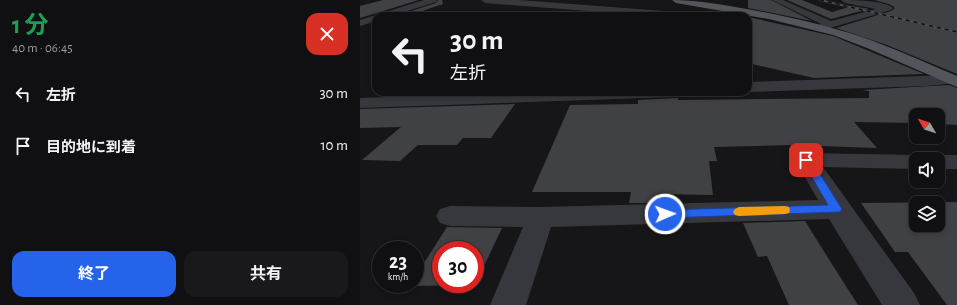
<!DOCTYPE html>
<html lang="ja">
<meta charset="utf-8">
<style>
:root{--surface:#101012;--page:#19191b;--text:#f1f3f6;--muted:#9c9d9f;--line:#303032;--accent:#2563eb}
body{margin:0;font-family:"Alegreya Sans","Noto Sans JP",sans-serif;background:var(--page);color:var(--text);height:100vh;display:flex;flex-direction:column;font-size:15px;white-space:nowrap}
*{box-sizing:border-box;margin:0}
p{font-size:13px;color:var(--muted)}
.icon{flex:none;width:22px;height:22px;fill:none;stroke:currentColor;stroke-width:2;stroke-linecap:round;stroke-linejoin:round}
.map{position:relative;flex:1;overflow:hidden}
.drawer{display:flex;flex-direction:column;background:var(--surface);width:360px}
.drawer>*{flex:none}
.banner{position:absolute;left:12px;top:12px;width:380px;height:84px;border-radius:12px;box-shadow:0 2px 6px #0003,0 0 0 1px var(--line);background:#101012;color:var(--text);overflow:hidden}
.needle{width:26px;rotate:309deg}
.tools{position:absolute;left:549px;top:108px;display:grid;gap:8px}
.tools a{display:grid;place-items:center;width:36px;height:36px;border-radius:8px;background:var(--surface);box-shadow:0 2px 6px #0003,0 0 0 1px var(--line);font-size:20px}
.speed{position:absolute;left:12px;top:241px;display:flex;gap:8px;font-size:20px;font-weight:700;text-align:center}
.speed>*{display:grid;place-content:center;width:52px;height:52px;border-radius:50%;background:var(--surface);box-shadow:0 2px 6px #0003,0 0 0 1px var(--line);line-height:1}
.speed small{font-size:10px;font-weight:400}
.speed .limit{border:6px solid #d22;background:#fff;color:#111}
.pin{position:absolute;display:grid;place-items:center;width:34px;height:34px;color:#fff;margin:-17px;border-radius:8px;box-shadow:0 2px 6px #0006}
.me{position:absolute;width:44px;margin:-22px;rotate:88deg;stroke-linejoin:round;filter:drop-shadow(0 0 3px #0008)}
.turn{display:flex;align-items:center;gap:14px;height:84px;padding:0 12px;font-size:18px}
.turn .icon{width:52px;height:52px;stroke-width:2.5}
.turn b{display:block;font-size:28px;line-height:34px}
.round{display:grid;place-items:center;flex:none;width:42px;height:42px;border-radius:12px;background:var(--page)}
.summary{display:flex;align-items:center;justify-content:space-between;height:68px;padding:0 12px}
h1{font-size:24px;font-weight:700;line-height:30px;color:#1e9e55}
.action{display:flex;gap:8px;margin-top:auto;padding:8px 12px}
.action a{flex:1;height:46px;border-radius:12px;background:var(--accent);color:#fff;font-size:16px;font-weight:700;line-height:46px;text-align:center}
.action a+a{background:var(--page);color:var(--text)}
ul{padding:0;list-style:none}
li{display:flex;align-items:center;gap:12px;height:52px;padding:0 12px}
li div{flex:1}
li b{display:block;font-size:15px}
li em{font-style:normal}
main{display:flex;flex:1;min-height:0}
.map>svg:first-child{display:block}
</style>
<main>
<section class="drawer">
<div class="summary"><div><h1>1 分</h1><p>40 m · 06:45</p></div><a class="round" style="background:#d93025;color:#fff"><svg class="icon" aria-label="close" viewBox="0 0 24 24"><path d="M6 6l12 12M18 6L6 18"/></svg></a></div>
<ul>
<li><svg class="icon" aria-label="left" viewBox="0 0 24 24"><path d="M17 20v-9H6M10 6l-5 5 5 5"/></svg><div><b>左折</b></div><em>30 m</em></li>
<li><svg class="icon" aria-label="arrive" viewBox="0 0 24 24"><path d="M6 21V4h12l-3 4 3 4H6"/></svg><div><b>目的地に到着</b></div><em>10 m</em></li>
</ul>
<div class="action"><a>終了</a><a>共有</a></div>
</section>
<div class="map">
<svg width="597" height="305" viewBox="0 0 597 305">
<rect width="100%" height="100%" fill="#161618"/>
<g fill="#404145" fill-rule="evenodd">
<polygon points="23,0 59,0 0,18 0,6"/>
<polygon points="78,0 82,0 83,4 47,16 36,16 76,3"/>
<polygon points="388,0 411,0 452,21 388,8"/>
<polygon points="427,0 442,0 472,12 493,6 509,9 471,19"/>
<polygon points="514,0 597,0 597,74 527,45 476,28 531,11 534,9 534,7 529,4"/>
<polygon points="388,17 473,36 564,74 454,78 388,63"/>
<polygon points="589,85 597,88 597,125 578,124 578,115 556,115 556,123 494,122 517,148 431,145 354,147 357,161 349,161 353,195 298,194 298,203 269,203 271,192 172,192 210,105 278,104 278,100 318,98 318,100 509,98 509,91 502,90"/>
<polygon points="155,104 131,138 103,138 97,145 58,145 40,161 2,160 41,127 0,128 0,109"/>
<path d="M 597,202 L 597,305 L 587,305 L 548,252 L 535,252 L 501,203 ZM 556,203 L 578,203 L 578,225 L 556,225 Z"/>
<polygon points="445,221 470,261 498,305 429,305 407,256 398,257 383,223"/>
<path d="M 87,227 L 142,228 L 115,285 L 49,286 L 50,284 L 55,284 L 55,277 ZM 81,250 L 115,250 L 115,284 L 81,284 Z"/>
</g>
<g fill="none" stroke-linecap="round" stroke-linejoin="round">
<g fill="#37383d" fill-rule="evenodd">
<polygon points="64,0 77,0 76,2 31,16 16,16 16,21 0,26 0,20"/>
<polygon points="121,0 159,0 330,13 335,16 292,16 125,3"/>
<path d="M 412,0 L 423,0 L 471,21 L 516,9 L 485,3 L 481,0 C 492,0 524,0 533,8 L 531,10 L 460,31 L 454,28 L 456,26 L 461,24 Z"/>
<polygon points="388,10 393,13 391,15 368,16 369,14"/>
<polygon points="592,75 597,77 597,83 566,86 388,92 388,82"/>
<polygon points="166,92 320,92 318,96 312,97 0,108 0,98"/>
<polygon points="446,153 556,155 564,157 565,159 556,159 556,169 463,167 554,293 560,305 522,305 469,219 191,227 166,305 130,305 163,227 90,226 80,223 76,216 80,209 90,206 181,207 458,200 435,160 438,155"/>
<polygon points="578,155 597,155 597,169 578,169 578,159 569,159 570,157"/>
</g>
<path fill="#53555c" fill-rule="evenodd" d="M 312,0 C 335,0 358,4 381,8 C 422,15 462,24 502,37 C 534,48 566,63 597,76 L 597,87 L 507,48 L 473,35 L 409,19 L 316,3 Z"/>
<defs>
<polyline id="rail" points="460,0 597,32"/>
</defs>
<use href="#rail" stroke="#4a4c52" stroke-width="2"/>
<use href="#rail" stroke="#111113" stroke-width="1.5" stroke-dasharray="4" stroke-linecap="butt"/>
</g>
<polygon fill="#2563eb" stroke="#184099" points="446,157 450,158 480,206 482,209 480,212 305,218 301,217 300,214 301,211 305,210 468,205 442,160"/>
<polygon fill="#f59e0b" points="425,206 429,207 430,210 429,213 425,214 379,216 375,215 373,212 375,209 379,207"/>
</svg>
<div class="tools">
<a><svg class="needle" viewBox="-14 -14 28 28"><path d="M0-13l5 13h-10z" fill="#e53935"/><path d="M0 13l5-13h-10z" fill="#9c9d9f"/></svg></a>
<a><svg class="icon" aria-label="sound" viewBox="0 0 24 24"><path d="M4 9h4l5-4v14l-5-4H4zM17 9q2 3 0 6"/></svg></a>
<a><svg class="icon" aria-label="layers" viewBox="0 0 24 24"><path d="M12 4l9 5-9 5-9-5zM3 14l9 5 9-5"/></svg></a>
</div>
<div class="speed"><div>23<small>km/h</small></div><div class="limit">30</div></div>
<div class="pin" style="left:446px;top:160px;background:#d93025"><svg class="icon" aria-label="arrive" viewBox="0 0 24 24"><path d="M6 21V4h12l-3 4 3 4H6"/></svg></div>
<svg class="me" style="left:305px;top:214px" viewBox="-20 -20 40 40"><circle r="17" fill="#2563eb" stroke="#fff" stroke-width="3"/><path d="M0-11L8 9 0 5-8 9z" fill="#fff"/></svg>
<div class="banner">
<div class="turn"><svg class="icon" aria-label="left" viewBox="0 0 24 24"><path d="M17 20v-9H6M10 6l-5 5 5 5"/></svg><div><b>30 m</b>左折</div></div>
</div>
</div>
</main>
